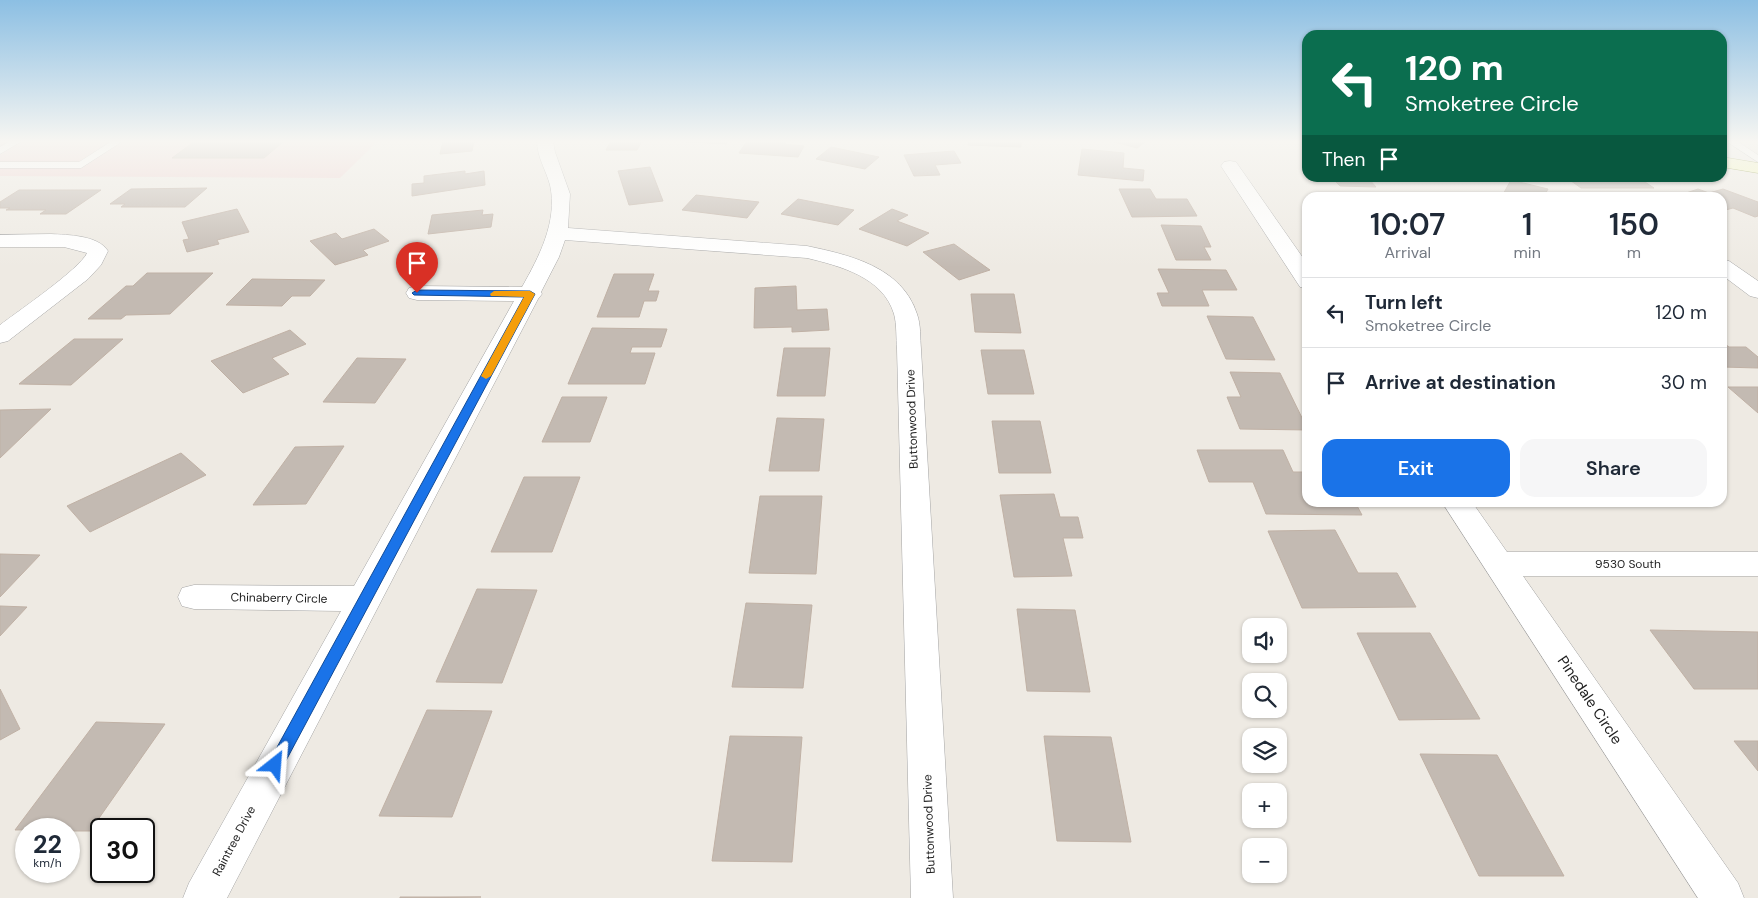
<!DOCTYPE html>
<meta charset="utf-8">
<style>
:root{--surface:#fff;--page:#f6f6f7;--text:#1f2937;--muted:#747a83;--line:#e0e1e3;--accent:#1a73e8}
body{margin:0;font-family:"DM Sans",sans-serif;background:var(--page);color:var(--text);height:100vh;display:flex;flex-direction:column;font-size:19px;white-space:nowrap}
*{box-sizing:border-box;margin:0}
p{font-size:16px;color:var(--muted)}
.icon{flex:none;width:28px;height:28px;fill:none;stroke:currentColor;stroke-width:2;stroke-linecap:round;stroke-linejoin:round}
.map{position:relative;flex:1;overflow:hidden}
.panel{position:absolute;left:1302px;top:192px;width:425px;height:315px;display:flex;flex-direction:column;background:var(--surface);border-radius:15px;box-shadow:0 1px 4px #0004}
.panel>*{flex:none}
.guide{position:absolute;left:1302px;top:30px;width:425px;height:152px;border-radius:15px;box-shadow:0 1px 4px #0004;background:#0b6e4f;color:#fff;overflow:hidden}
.controls{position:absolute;left:1242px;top:618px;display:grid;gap:10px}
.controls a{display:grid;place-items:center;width:45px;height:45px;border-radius:10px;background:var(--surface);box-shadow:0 1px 4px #0004;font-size:25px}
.speed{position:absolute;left:15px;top:818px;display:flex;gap:10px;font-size:25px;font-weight:700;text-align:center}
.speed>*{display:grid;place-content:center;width:65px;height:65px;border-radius:50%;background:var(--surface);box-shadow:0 1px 4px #0004;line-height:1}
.speed small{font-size:12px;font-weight:400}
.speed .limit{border:2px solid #111;border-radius:8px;background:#fff;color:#111}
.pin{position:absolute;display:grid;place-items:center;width:42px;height:42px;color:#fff;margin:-51px -21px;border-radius:50% 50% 50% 0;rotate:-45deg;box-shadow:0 0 5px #0007}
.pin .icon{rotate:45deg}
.me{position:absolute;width:55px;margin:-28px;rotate:28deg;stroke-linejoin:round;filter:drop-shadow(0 0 4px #0008)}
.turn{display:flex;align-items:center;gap:18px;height:105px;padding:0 20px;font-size:22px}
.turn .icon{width:65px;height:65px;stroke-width:2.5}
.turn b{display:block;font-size:35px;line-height:42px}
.then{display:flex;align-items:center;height:48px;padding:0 20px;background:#0003;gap:10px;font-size:19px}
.eta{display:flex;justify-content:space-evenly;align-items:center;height:85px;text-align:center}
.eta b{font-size:30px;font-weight:600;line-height:35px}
.cta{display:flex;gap:10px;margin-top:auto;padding:10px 20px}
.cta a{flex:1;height:58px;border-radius:15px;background:var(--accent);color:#fff;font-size:20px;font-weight:600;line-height:58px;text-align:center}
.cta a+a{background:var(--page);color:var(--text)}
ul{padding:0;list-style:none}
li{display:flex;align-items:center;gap:15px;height:70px;padding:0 20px;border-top:1px solid var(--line)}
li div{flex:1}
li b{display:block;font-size:19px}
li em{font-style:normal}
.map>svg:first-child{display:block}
</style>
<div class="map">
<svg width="1758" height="898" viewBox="0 0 1758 898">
<rect width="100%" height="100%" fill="#eeeae3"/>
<polygon fill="#efd3d2" points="0,141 378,141 340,178 0,176"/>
<g fill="#c3bab2" stroke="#c0b1a5">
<polygon points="195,141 284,141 264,158 172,158"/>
<polygon points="443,141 474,141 472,151 440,154"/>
<polygon points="611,141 642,141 637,150 606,150"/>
<polygon points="676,141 729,141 726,144"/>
<polygon points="747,141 786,141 784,144 804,146 798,157 739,153"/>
<polygon points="969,141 1021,141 1021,147 968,145"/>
<polygon points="1111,141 1146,141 1137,148"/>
<polygon points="831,147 879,157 865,169 816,159"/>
<polygon points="1082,149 1124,153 1123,168 1144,170 1143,181 1078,175"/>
<polygon points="954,151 961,163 935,165 940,175 914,176 904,155"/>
<polygon points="650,167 663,201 629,205 618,171"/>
<polygon points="465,171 465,174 484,171 485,185 412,196 412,184 424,183 424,176"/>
<polygon points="1332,178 1368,178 1376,187 1340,186"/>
<polygon points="1567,178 1639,178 1654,188 1581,188"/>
<polygon points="1511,180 1548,189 1543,198 1501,198"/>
<polygon points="207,188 185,207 121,207 125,204 110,204 131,189"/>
<polygon points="1119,189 1150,189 1156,199 1187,199 1197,216 1132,217"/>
<polygon points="1698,189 1709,193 1723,189 1758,202 1758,216 1755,217 1733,208 1722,211 1722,198 1687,198 1680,195"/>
<polygon points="19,190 101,190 66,214 40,214 46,210 6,210 10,208 0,208 0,202"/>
<polygon points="696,195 759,202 747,218 682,210"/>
<polygon points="798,199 854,210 838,225 781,214"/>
<polygon points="237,209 249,232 217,240 219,244 187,252 183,240 189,239 182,222"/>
<polygon points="892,209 908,215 897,221 929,233 907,246 859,229"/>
<polygon points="483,210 482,215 493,214 491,227 428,234 432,215"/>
<polygon points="1161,225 1201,226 1211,247 1204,247 1211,260 1176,260"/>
<polygon points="374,229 389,241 363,250 368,255 335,265 310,241 336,233 342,239"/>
<polygon points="954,244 990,270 959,280 923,252"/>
<polygon points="1158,269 1226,270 1237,290 1202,290 1209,306 1162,306 1157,293 1169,293"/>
<polygon points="147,273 213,273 170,314 126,315 121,319 88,319 126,286 133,286"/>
<polygon points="614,274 654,274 648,291 659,291 656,301 644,301 639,317 597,317"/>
<polygon points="252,279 325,280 310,296 292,296 282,306 226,305"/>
<polygon points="796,286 797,310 827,309 829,330 792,332 792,327 754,328 755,288"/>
<polygon points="971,294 1014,294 1021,333 975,332"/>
<polygon points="1207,316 1253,317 1275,360 1226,359"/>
<polygon points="592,328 667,329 661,347 632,347 630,353 655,353 645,384 568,384"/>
<polygon points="290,330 306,344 272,358 289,374 243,393 211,361"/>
<polygon points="74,339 123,339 71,385 19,384"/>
<polygon points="1722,342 1729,347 1746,347 1758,357 1758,368 1722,367"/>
<polygon points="784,348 830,348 825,396 777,396"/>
<polygon points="981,350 1024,350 1034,394 988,394"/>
<polygon points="357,358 406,359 375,403 323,402"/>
<polygon points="1230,372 1280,373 1308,430 1240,429 1227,397 1241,397"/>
<polygon points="1728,387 1758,387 1758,413"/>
<polygon points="562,397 607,397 590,442 542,442"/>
<polygon points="51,409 0,458 0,410"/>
<polygon points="777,418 824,419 819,471 769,471"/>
<polygon points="992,421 1040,421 1051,473 999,473"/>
<polygon points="344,446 306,504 253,505 295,447"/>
<polygon points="1197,450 1283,450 1293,472 1308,472 1308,502 1355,502 1362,515 1266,514 1253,482 1209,482"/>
<polygon points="181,453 206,475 90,532 67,506"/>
<polygon points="524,477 580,477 552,552 491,552"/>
<polygon points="1054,494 1060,517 1078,517 1083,538 1063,538 1072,576 1014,577 1000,495"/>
<polygon points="760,496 822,496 816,574 749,573"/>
<polygon points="1549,502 1679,502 1682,506 1551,505"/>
<polygon points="1335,530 1358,573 1397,573 1416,607 1302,608 1268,531"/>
<polygon points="0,554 40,555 0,597"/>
<polygon points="477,589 537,590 502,683 436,682"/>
<polygon points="746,603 812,605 803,688 732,687"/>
<polygon points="0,606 27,607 0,636"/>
<polygon points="1017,609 1075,610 1090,692 1027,691"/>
<polygon points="1650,630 1758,632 1758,689 1694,689"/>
<polygon points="1357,633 1430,633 1480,719 1399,720"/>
<polygon points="0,689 20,729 0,740"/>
<polygon points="427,710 492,711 452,817 379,816"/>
<polygon points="96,722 165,724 90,831 69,831 69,829 15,830"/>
<polygon points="730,736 802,737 792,862 712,861"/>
<polygon points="1044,736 1111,737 1131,842 1057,841"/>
<polygon points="1734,741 1758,741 1758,771"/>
<polygon points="1420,754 1497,755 1564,876 1479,876"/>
<polygon points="400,897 481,897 400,898"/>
</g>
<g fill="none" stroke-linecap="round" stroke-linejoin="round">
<defs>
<g id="service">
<polygon points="10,141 22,141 0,154 0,147"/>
<polygon points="112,141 123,141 81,168 0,168 0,162 79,162"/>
<polygon points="1726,141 1737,141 1758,155 1758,162"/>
</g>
<g id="minor">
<path d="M 537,141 L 553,141 L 555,152 L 570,194 L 568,228 L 807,246 C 850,255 902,267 917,314 C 921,325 920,338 921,349 L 953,898 L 911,898 L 897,349 C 896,338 897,325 894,314 C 883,277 840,266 807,258 L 565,240 L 559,257 L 541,292 L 542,294 L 538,299 L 227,898 L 183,898 L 189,883 L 341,611 L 194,609 L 182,606 L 178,597 L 182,588 L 194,585 L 354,586 L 514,301 L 417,300 L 409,298 L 406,293 L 409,288 L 417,286 L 522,287 C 539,257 558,221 550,185 C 546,170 537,157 537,141 Z"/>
<polygon points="1230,161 1236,162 1308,265 1308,288 1300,287 1221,166 1224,162"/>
<path d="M 51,234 C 68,235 98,235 108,251 L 101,265 L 88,279 L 8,341 L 0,343 L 0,325 C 17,312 80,269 87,253 L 64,247 L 0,247 L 0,235 Z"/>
<polygon points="1722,259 1729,261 1758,281 1758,298 1750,296 1722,275"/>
<polygon points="1442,502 1472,502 1507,552 1758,552 1758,576 1523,576 1738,883 1744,898 1698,898"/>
</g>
<polygon id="secondary" points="1722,157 1758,163 1758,173 1722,167"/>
</defs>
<use href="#service" stroke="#a4a4a4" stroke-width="1"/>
<use href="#minor" stroke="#a4a4a4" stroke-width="1"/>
<use href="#secondary" stroke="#667305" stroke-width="1"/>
<use href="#service" fill="#fff" fill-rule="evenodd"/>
<use href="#minor" fill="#fff" fill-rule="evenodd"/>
<use href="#secondary" fill="#f5f9b6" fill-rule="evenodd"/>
</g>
<linearGradient id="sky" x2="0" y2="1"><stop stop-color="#8cbfe3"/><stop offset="0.53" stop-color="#f7f6f2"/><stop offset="1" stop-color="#f7f6f2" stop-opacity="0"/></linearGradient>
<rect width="1758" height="267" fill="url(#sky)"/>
<polygon fill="#1a73e8" stroke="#114b97" points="417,290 530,291 535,294 281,770 275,772 270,770 267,765 270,760 524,297 414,295 412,293"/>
<polygon fill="#f59e0b" points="494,291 530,291 535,294 491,376 486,379 481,376 524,297 491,296 490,294"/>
<g text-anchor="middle" stroke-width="5" stroke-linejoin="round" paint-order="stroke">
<g font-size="12" fill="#1d1d1d" stroke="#fff">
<text transform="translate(912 419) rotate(-92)" y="4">Buttonwood Drive</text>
<text x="1628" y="568">9530 South</text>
<text transform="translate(279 598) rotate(1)" y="4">Chinaberry Circle</text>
<text transform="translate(929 824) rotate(-92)" y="4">Buttonwood Drive</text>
<text transform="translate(234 841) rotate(-62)" y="4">Raintree Drive</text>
</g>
<g font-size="15" fill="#1d1d1d" stroke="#fff">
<text transform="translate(1590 700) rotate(56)" y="5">Pinedale Circle</text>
</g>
</g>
</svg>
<div class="controls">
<a><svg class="icon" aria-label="sound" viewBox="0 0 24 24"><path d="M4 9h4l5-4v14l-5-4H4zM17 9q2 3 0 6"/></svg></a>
<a><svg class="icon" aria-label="search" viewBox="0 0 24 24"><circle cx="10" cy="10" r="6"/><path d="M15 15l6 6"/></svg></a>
<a><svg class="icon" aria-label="layers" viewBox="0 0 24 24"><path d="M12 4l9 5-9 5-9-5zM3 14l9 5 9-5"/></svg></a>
<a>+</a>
<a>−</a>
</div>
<div class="speed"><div>22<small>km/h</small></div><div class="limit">30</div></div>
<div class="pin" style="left:417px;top:293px;background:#d93025"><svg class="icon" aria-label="arrive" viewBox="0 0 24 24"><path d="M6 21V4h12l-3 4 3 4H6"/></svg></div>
<svg class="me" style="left:275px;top:765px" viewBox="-20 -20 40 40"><path d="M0-17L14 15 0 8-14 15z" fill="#1a73e8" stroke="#fff" stroke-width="4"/></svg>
<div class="guide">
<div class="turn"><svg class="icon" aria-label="left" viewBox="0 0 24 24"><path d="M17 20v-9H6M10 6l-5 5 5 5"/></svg><div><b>120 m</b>Smoketree Circle</div></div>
<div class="then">Then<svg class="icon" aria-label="arrive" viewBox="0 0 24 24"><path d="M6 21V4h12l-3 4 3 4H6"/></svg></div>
</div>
<section class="panel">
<div class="eta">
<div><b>10:07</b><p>Arrival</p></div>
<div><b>1</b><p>min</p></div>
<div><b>150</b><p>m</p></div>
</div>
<ul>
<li><svg class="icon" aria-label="left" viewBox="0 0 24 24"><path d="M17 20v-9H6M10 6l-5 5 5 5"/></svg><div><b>Turn left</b><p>Smoketree Circle</p></div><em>120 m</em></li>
<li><svg class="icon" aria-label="arrive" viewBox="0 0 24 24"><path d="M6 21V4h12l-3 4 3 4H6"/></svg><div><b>Arrive at destination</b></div><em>30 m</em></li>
</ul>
<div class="cta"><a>Exit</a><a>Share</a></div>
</section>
</div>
